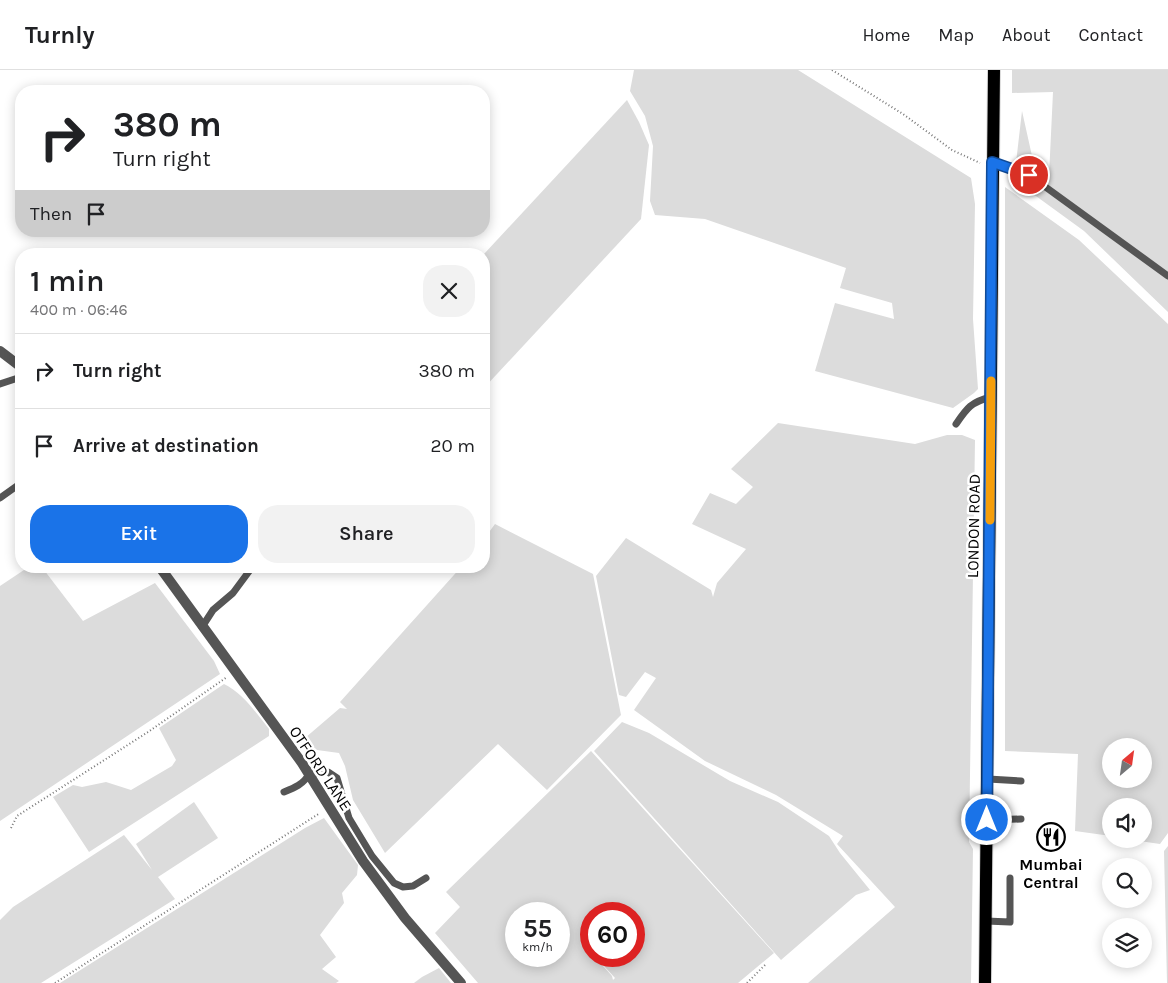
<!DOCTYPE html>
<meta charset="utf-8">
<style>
:root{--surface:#fff;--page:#f2f2f2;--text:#202124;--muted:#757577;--line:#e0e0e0;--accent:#1a73e8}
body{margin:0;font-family:Karla,sans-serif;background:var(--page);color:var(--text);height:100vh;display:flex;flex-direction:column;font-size:19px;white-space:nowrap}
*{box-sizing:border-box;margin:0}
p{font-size:16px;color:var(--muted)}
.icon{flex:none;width:28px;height:28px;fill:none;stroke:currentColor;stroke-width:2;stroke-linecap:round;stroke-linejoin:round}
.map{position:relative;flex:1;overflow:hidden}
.panel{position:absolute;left:15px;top:178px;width:475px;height:325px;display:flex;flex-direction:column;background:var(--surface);border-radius:20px;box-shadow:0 2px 12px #0003}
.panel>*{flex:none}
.guide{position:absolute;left:15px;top:15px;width:475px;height:152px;border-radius:20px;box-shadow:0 2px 12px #0003;background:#fff;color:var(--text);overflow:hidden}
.needle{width:32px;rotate:29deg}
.controls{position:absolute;left:1102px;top:668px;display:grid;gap:10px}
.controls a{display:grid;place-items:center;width:50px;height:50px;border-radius:50%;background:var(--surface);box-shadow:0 2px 12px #0003;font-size:25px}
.speed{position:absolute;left:505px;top:832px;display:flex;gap:10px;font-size:25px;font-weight:700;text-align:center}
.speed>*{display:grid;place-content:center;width:65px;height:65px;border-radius:50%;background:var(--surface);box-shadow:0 2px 12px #0003;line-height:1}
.speed small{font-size:12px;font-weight:400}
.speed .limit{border:8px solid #d22;background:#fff;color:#111}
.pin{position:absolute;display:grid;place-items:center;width:42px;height:42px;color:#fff;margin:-21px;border:2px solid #fff;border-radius:50%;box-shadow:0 1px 5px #0007}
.me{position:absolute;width:55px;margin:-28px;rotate:0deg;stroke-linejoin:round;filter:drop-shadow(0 0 4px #0008)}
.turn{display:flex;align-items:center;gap:18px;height:105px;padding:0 15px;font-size:22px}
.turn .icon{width:65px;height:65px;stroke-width:2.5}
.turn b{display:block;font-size:35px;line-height:42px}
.then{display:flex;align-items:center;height:48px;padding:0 15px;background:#0003;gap:10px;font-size:19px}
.round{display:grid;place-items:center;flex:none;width:52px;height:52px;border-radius:20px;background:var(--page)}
.headline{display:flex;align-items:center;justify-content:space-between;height:85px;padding:0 15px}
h1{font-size:30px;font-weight:600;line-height:38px}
.button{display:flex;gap:10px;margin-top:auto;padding:10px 15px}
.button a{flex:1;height:58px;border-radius:20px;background:var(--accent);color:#fff;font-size:20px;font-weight:600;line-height:58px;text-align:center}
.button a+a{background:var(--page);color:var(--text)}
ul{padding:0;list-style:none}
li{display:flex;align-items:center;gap:15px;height:75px;padding:0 15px;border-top:1px solid var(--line)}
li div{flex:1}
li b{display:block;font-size:19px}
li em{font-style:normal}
header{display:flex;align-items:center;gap:30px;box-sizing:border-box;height:70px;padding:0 25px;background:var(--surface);border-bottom:1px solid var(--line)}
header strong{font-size:24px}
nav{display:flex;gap:28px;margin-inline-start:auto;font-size:18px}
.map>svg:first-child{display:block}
</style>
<header>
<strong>Turnly</strong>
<nav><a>Home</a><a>Map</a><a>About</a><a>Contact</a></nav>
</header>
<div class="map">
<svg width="1168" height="913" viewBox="0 0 1168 913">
<rect width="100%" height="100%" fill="#fff"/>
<g fill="#dcdcdc" fill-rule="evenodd">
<polygon points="634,0 798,0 971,108 975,134 973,249 978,319 974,323 953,338 815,301 835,233 894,249 892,233 840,218 846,198 705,149 655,145 650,131 653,76 645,46 630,21"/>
<polygon points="1012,0 1168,0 1168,242 1084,161 1014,110 1022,41 1034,95 1049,106 1053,22 1012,23"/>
<polygon points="627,30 639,52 649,75 641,149 484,318 484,184"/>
<path d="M 1005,117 L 1079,170 L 1168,254 L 1168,763 L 1160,774 L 1126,769 L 1144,769 L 1144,736 L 1111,736 L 1111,766 L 1075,761 L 1078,684 L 1005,681 ZM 1111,676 L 1144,676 L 1144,709 L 1111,709 Z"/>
<polygon points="778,353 915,374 947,365 962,365 975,370 969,772 973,779 971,913 808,913 895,837 837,774 843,766 776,725 705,691 634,640 656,608 645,602 626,627 619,625 596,506 626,468 711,520 713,527 717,513 746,479 692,454 710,423 736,434 753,417 731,399"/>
<polygon points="495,454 593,504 621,645 547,720 498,674 385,783 353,730 345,696 339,683 317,680 306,675 305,668 340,638 347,639 340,632 462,496 484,496 484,469"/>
<polygon points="30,496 41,496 83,551 155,513 214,591 220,604 0,751 0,516"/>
<path d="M 224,614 C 243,623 256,643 269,659 L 269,666 L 89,782 L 53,727 L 73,715 L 82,717 L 106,712 L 131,720 L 172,696 L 176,690 L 159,658 Z"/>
<polygon points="622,652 649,663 730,711 778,732 829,766 840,783 870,820 856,825 781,890 594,681"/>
<path d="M 591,681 L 774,883 L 738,913 L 478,913 L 435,863 L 460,837 L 446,822 ZM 516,844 L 559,844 L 559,886 L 516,886 ZM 591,844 L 634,844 L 634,886 L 595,886 L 615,908 L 613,910 L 612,906 L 594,886 L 591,886 Z"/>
<polygon points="194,732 218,768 158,807 175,829 41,913 0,913 0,850 13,837 124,765 152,800 136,774"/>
<polygon points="324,748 358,795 357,805 342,823 344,833 320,865 336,887 322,899 339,911 336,913 60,913 305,758"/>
<polygon points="1168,776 1168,913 1167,913 1164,781"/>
<polygon points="439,898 451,913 414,913 422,907"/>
</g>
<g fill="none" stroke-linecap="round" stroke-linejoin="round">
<defs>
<polyline id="primary" points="985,913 994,0"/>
</defs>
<use href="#primary" stroke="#dbdbdb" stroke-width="14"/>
<g stroke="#777" stroke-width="2" stroke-dasharray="1 2.5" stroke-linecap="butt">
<polyline points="832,0 903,44 952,80 980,93"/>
<polyline points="11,758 17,746 148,662 227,607"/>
<polyline points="55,913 320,743"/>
<polyline points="747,913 765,895"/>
</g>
<g stroke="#555" stroke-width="7">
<polyline points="993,92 1029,105 1168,206"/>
<polyline points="0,314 21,307"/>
<path d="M 956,354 C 967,338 971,332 991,327"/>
<polyline points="0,428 21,413"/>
<polyline points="202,557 213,540 233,523 253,496"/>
<polyline points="988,709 1021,711"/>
<path d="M 284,722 C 294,718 304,714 309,704 L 328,702 L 337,708 L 349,748 L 372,786 L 394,813 L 403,817 L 413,816 L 426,808"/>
<polyline points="987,750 1021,749"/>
<polyline points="986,851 1010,852 1010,808"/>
</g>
<g stroke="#555" stroke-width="10">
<polyline points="0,281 21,297"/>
<polyline points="159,496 302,693 363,791 405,848 461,913"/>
</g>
<use href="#primary" stroke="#000" stroke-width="12"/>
</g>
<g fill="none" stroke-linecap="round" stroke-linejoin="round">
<defs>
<polyline id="route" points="987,750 992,92 1029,105"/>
</defs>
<use href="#route" stroke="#114b97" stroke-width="12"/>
<use href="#route" stroke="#1a73e8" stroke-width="9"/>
<polyline stroke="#f59e0b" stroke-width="9" points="990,450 991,311"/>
</g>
<defs>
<symbol id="restaurant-ring" viewBox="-11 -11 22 22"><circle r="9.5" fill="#fff" stroke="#000" stroke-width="1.5"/><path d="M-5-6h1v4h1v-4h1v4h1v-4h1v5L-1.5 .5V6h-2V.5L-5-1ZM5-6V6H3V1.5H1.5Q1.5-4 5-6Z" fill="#000"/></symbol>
</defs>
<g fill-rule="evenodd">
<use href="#restaurant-ring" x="1035" y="751" width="32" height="32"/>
</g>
<g text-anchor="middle" stroke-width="5" stroke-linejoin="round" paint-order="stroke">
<g font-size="16" fill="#000" stroke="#fff">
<text transform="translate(973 456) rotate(-89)" y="6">LONDON ROAD</text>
<text transform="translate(321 698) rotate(56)" y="6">OTFORD LANE</text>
</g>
<g font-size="16" font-weight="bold" fill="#000" stroke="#fff">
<text x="1051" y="800">Mumbai<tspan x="1051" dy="18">Central</tspan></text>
</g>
</g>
</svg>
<div class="controls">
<a><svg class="needle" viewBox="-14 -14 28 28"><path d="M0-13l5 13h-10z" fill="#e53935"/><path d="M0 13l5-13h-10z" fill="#757577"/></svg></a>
<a><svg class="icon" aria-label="sound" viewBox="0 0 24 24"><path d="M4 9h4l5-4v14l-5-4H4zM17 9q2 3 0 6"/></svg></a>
<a><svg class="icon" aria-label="search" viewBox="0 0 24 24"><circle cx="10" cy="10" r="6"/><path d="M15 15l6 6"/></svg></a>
<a><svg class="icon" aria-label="layers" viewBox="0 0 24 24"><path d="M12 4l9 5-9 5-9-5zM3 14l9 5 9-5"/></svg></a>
</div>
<div class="speed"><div>55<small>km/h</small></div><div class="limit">60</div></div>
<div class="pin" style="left:1029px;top:105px;background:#d93025"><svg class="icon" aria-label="arrive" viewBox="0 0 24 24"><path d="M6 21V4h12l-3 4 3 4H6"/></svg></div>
<svg class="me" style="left:987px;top:750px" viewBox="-20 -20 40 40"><circle r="17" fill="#1a73e8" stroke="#fff" stroke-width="3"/><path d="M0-11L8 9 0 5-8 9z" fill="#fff"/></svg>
<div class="guide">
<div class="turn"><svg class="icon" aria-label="right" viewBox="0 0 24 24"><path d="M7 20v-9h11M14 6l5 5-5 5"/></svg><div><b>380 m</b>Turn right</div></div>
<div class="then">Then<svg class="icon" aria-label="arrive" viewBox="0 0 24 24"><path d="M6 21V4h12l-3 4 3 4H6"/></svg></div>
</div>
<section class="panel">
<div class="headline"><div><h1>1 min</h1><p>400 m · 06:46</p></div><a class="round"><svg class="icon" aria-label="close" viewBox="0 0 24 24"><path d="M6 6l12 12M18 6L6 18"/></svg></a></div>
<ul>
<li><svg class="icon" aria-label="right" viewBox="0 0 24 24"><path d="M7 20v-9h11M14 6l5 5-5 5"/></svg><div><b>Turn right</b></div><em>380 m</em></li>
<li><svg class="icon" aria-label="arrive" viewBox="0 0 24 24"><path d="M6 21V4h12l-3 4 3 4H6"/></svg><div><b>Arrive at destination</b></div><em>20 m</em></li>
</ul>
<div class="button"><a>Exit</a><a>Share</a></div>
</section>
</div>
